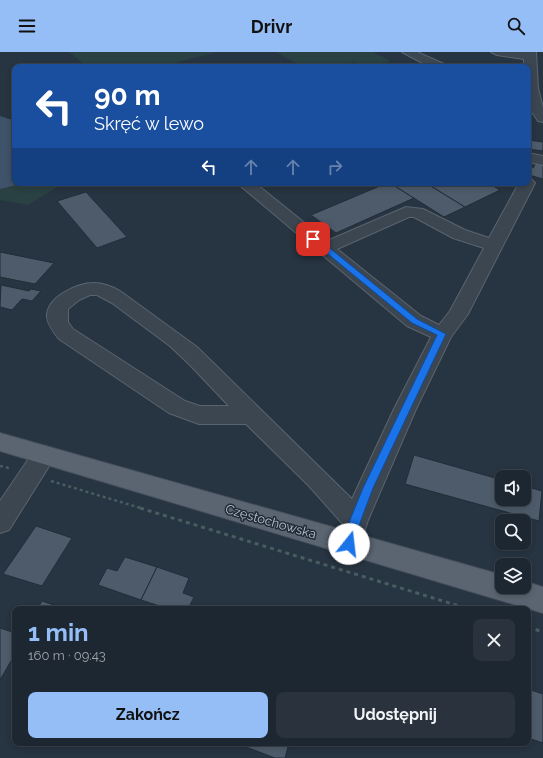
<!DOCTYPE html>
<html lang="pl">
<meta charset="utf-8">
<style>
:root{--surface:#1d2731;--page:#2a333d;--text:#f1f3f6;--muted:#a0a5ab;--line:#3b444d;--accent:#94bef5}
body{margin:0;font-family:Raleway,sans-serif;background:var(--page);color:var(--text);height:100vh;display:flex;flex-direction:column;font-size:15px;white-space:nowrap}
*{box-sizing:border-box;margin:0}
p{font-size:13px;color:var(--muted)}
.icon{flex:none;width:22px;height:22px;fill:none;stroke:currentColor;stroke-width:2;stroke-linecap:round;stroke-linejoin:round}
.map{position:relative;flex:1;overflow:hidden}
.drawer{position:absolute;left:12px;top:554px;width:519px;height:140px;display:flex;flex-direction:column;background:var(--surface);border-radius:8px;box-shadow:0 2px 6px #0003,0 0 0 1px var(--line)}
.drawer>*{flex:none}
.guide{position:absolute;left:12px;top:12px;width:519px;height:122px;border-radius:8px;box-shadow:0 2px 6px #0003,0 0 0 1px var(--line);background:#1a4fa0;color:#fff;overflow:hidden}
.buttons{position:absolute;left:495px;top:418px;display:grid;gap:8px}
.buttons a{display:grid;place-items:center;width:36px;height:36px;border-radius:8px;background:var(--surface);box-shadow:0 2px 6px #0003,0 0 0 1px var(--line);font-size:20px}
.pin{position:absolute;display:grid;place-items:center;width:34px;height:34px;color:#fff;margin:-17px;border-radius:8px;box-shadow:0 2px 6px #0006}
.me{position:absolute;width:44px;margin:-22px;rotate:16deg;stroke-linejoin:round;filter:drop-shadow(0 0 3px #0008)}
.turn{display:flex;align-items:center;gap:14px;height:84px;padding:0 16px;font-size:18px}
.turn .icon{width:52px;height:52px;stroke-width:2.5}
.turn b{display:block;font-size:28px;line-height:34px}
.lanes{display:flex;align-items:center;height:38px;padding:0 16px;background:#0003;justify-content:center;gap:20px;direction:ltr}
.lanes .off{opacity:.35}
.round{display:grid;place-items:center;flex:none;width:42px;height:42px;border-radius:8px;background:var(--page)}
.headline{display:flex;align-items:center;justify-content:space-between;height:68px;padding:0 16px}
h1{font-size:24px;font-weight:700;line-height:30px;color:var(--accent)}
.action{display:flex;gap:8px;margin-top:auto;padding:8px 16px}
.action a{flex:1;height:46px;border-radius:8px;background:var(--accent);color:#111;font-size:16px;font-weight:700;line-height:46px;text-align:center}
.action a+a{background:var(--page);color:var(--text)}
header{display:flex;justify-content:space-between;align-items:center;height:52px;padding:0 16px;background:var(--accent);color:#111;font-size:18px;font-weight:700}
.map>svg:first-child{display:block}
</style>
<header><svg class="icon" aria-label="menu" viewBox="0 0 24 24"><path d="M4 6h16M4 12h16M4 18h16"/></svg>Drivr<svg class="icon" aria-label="search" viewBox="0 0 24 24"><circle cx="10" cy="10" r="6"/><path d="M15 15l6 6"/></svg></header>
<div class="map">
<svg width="543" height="706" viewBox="0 0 543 706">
<rect width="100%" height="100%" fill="#273441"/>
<g fill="#294142">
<polygon points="69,0 217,0 175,11 180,15 88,15"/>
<polygon points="276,0 373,0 391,9 371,15 364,15 355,10 327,15 303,15"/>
<polygon points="25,131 64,131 28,153 0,148 0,137"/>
</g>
<polygon fill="#3e526a" points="0,64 15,69 15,131 25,131 0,137"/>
<g fill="#4e5b6a" stroke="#222d38">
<polygon points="528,88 543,90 543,99 528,97"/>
<polygon points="536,111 543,113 543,127 529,123 531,119 528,118 531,115 533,116"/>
<polygon points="387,131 390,131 414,146 336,181 311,163"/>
<polygon points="390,131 426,131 465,155 444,165"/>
<polygon points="426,131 488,131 500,138 465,155"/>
<polygon points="86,140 127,185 97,196 57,149"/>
<polygon points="0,200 54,211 35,232 0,225"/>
<polygon points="1,233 29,239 31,237 41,239 32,249 22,247 12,258 0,255"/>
<polygon points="414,403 502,428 502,447 524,447 524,434 542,439 539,469 405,432"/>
<polygon points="36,474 72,486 42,534 3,522"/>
<polygon points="125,505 157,515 141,548 98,533 107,516 117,519"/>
<polygon points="157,515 189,526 183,541 194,545 188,557 169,557 141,548"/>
<polygon points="42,549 60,555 59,557 37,557"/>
<polygon points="0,576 15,581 15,602 0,628"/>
<polygon points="528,637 543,642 543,691 528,686"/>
<polygon points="247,691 289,691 285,706 275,706 246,695"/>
</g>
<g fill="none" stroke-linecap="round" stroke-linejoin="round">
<defs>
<g id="minor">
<polygon points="402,0 417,0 444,12 446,15 430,15"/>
<polygon points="491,0 536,0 538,36 543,56 543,70 538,69 532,60 528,51 528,15 524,15 524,7 497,3"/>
<polygon points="528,101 543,104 543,113 528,110"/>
<path d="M 528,127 L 532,128 L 535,131 L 468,262 L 451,285 L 416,357 L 368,468 L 358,500 L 349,504 L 340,500 L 336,492 L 342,471 L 309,434 L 246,372 L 199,372 L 169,361 L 59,287 C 54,281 48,273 47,265 C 46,245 77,231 94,231 C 103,231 113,235 120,239 L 197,295 L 352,447 L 394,357 L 431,285 L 407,274 L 237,131 L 255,131 L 327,189 L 406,155 L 423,157 L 465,178 L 489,186 L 519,131 L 528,131 ZM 409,165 L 414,165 L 453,186 L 484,196 L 450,259 L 439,273 L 421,264 L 337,197 ZM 90,243 L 97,243 L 112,251 L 170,294 L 190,313 L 229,354 L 200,354 L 185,349 L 73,277 L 68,270 L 68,257 L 79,248 Z"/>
<polygon points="44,394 52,396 56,403 9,478 0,481 0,449 36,396"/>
</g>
<polygon id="major" points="0,381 502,523 502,535 524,535 524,529 543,535 543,561 0,399"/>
</defs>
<use href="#minor" stroke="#5a646e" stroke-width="2"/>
<use href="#major" stroke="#454f5a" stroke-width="2"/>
<g stroke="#485d5f" stroke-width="2.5" stroke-dasharray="3 3" stroke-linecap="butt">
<polyline points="0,414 9,416"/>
<polyline points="51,429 144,457"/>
</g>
<g stroke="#485d5f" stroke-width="3" stroke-dasharray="4 4" stroke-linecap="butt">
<polyline points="140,456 469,557"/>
<polyline points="528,575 543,580"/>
</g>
<use href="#minor" fill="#3c4651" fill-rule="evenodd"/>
<use href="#major" fill="#5a6571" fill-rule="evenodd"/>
</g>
<polygon fill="#1a73e8" stroke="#114b97" points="311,185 316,185 417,267 446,282 373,436 361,468 354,492 353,495 349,496 345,495 343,492 350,468 363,436 437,283 412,271 311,188"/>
<g text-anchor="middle" stroke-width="3" stroke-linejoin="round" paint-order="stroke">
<g font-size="13" fill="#b9c1cb" stroke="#202b37">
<text transform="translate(271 469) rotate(16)" y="5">Częstochowska</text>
</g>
</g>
</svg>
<div class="buttons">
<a><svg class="icon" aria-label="sound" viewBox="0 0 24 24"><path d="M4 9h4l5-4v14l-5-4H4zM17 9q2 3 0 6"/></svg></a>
<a><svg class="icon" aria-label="search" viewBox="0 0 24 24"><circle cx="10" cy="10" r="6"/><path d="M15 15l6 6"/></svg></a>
<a><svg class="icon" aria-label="layers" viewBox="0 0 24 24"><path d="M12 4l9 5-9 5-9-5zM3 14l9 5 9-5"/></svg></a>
</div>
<div class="pin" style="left:313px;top:187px;background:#d93025"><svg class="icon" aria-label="arrive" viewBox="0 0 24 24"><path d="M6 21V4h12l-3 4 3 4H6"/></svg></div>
<svg class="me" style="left:349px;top:492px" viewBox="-20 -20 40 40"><circle r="19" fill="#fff"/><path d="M0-13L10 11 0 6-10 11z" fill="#1a73e8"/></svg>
<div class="guide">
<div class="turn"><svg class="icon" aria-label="left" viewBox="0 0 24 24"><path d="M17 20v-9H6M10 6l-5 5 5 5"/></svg><div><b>90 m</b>Skręć w lewo</div></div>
<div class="lanes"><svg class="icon" aria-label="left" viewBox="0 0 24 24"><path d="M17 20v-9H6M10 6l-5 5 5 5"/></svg><svg class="icon off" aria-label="ahead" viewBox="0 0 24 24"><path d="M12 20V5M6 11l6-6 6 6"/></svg><svg class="icon off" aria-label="ahead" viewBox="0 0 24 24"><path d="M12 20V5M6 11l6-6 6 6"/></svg><svg class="icon off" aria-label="right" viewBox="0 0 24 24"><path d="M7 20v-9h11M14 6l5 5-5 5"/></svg></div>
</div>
<section class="drawer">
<div class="headline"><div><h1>1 min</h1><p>160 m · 09:43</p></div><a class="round"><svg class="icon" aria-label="close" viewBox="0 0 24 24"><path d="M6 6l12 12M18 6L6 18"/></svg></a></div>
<div class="action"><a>Zakończ</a><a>Udostępnij</a></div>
</section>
</div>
